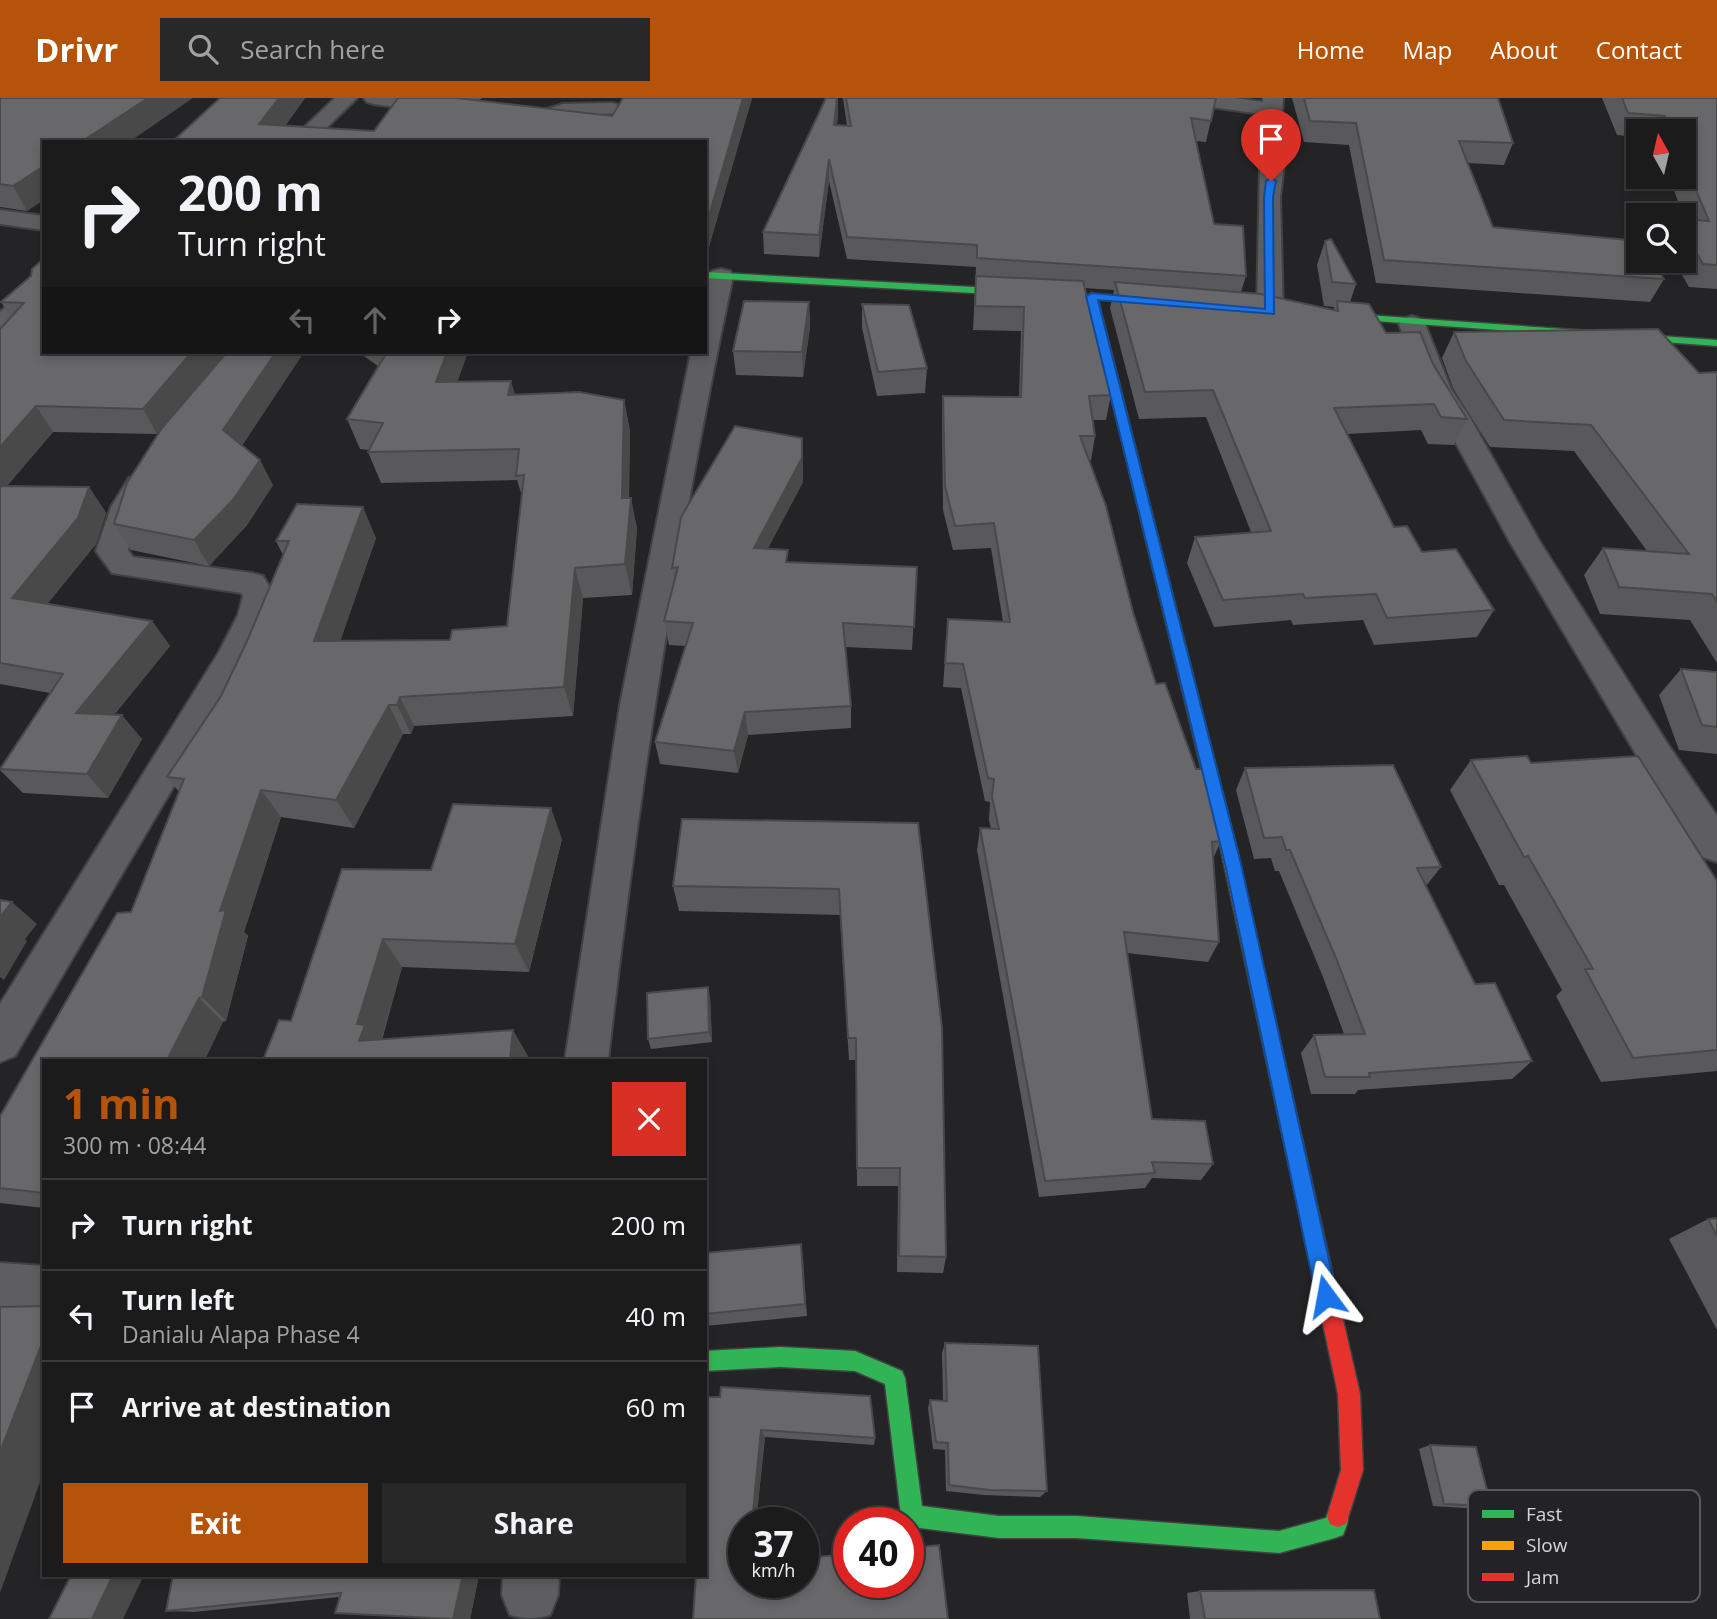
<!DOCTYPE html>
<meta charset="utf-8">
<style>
:root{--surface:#1b1b1c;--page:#282829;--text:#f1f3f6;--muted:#a0a1a3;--line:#39393b;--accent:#b45309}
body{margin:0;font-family:"Open Sans",sans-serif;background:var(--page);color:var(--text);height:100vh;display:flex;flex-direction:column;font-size:26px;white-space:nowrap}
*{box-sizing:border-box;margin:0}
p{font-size:23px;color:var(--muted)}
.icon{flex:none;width:38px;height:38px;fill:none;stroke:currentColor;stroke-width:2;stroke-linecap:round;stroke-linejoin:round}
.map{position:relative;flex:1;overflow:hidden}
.details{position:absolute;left:42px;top:961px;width:665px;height:518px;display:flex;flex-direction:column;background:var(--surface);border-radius:0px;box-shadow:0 4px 10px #0003,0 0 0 2px var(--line)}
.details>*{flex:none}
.top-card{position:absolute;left:42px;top:42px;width:665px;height:214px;border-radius:0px;box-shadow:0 4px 10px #0003,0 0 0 2px var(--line);background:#1b1b1c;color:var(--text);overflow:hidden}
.needle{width:46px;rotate:352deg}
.buttons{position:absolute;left:1626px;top:21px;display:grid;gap:14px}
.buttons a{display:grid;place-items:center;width:70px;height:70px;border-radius:0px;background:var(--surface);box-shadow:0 4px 10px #0003,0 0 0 2px var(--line);font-size:35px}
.speed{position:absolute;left:728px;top:1409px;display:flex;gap:14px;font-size:35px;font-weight:700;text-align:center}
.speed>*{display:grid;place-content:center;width:91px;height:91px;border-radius:50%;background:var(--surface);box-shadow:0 4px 10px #0003,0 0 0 2px var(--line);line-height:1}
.speed small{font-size:18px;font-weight:400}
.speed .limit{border:10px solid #d22;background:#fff;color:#111}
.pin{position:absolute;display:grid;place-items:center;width:60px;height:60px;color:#fff;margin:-72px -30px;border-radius:50% 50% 50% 0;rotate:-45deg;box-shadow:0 0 7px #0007}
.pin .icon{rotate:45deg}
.me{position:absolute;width:77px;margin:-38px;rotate:347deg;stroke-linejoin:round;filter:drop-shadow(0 0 5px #0008)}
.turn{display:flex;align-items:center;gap:24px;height:147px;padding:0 21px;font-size:32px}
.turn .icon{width:91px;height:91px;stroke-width:2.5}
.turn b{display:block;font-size:49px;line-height:60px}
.lanes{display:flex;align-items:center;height:66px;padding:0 21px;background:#0003;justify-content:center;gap:35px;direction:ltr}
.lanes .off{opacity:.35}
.round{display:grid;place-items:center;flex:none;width:74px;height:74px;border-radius:0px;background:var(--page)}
.head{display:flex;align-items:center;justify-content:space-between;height:119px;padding:0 21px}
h1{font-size:42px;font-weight:700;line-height:52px;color:var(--accent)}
.cta{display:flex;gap:14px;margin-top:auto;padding:14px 21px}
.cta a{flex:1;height:80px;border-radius:0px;background:var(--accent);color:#fff;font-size:28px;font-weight:700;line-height:80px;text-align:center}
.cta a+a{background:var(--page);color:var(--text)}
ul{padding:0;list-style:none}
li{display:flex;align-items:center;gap:21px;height:91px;padding:0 21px;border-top:2px solid var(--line)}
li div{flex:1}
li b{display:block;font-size:26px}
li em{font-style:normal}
header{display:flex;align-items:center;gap:42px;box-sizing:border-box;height:98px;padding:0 35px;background:var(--accent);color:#fff}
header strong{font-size:33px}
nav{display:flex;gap:38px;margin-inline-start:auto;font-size:24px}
.search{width:490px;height:63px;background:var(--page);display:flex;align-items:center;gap:18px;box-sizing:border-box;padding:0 24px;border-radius:0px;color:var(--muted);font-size:26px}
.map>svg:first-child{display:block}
</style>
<header>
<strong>Drivr</strong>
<div class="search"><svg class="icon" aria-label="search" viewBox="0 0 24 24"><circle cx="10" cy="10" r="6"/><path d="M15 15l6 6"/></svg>Search here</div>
<nav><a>Home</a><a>Map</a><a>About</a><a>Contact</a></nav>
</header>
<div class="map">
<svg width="1717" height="1521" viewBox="0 0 1717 1521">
<rect width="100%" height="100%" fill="#242426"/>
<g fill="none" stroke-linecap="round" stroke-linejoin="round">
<defs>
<g id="street">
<polygon points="335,0 357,0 312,44 289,44"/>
<polygon points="364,0 419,0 455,6 458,10 455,14 448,16 374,6 367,4"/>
<polygon points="1181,0 1235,0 1263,4 1263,0 1283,0 1281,37 1284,67 1280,99 1283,214 1279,219 1270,222 1261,219 1257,214 1261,16 1191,6 1184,4"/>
<polygon points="612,5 619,7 622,11 619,15 565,18 537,27 504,22 501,18 504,14 535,15 563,6"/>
<polygon points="0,112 44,118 44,132 0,126"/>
<path d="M 721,171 L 730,173 L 733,178 C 678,436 638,699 608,962 L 565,962 L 620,607 L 691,254 L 705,254 C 705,230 698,193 712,173 Z"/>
<polygon points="44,180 44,201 9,233 0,236 0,214 35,182"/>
<polygon points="1412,218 1421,221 1425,226 1451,291 1469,318 1540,444 1669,648 1717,718 1717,764 1703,759 1643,668 1510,444 1441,318 1423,291 1399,226 1403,221"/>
<polygon points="139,378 149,380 154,387 141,409 128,452 133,459 252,475 263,478 275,498 270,517 251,557 15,958 0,964 0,906 219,554 238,517 243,498 241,495 112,475 96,453 111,409 129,380"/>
<polygon points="0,1165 44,1168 44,1216 0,1213"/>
<path d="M 503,1477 L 559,1477 L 558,1497 L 550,1517 C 536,1521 524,1521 510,1517 L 502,1497 Z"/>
</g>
<g id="fast">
<polygon points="705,174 1028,192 1033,195 1028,198 705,180"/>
<polygon points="1092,195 1097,198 1237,752 1235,757 1223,757 1221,752 1087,198"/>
<polygon points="1325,214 1717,242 1717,248 1321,219 1321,215"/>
<path d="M 780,1249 L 855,1253 L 902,1273 L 905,1280 L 922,1408 L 999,1418 L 1077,1418 L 1279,1433 L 1326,1420 L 1330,1410 L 1338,1407 L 1346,1410 C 1350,1420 1347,1427 1343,1437 L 1335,1440 L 1279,1455 L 1077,1440 L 999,1440 L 912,1429 L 908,1424 L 904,1424 L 901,1418 L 885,1286 L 855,1273 L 780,1269 L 705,1273 L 705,1253 Z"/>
</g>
<polygon id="slow" points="1229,746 1235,747 1237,752 1330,1165 1327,1172 1320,1175 1313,1172 1310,1165 1221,752 1223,747"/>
<polygon id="jam" points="1320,1155 1327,1158 1330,1165 1360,1296 1363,1372 1346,1426 1338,1429 1330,1426 1327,1418 1341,1372 1338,1296 1310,1165 1313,1158"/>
</defs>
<use href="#street" stroke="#414243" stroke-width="4"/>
<use href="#fast" stroke="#414243" stroke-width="3"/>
<use href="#slow" stroke="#414243" stroke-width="3"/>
<use href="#jam" stroke="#414243" stroke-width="3"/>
<use href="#street" fill="#5e5e60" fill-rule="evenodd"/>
<use href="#fast" fill="#30b455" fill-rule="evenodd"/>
<use href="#slow" fill="#ff9f0a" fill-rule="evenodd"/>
<use href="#jam" fill="#e5322d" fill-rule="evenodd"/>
</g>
<g fill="#59595b">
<polygon points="0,0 27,113 0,109"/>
<polygon points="305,0 285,28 374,33 398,0 482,0 479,2 612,18 623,0 752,0 708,152 705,152 705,44 172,44"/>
<polygon points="838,0 837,27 847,28 843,0 1216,0 1206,44 1196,43 1214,126 1246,178 1241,194 1333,212 1334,209 1324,208 1317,167 1325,143 1356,186 1350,204 1386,235 1433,266 1467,321 1454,347 1428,346 1421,332 1347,336 1394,429 1422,454 1494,512 1477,539 1374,547 1363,522 1293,527 1291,522 1214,529 1187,465 1195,439 1251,434 1206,319 1139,321 1110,210 1114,192 1084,190 1111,297 1106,322 1093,322 1095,338 1091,362 1090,362 1133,514 1156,586 1221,743 1213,761 1219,844 1208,864 1127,855 1152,1021 1213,1066 1201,1082 1152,1080 1145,1090 1039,1099 977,752 980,730 991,731 989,722 990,704 985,703 961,590 943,589 948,521 1003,524 991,450 953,452 943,412 942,322 943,298 1019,299 1021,233 973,232 976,169 847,161 829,83 819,159 764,156 763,134"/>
<polygon points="1292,0 1498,0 1513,45 1504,67 1468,65 1493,129 1664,181 1650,204 1376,185 1349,47 1304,44"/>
<polygon points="1602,0 1717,0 1717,191 1689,189 1674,163 1684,163 1684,121 1685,122 1669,79 1684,79 1684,33 1638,33 1638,39 1617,37"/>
<polygon points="31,178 227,254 157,336 53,334 7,388 89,389 106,415 96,446 47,506 152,523 170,548 114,617 142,641 108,700 23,695 0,672 50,595 0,586 0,231 11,219 1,204"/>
<polygon points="809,204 810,229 803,279 736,277 733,253"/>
<polygon points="862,206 927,270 925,295 877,298 862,230"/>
<polygon points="1454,234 1699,275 1717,274 1717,565 1690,522 1600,516 1584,477 1603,450 1647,453 1574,353 1490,349 1453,290 1442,260"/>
<polygon points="227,254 304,254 242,347 273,387 247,427 209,468 131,452 114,426"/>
<polygon points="363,254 468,254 457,284 515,296 624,302 630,333 629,400 637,430 632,497 583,500 573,618 414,628 411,636 403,636 354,730 281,719 244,834 248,838 226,923 44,962 44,1110 0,1105 0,1018 131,814 179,694 167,679 221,598 247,543 283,457 276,443 376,440 340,543 450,542 507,528 522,398 517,382 381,385 368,354 369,352 360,351 347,321 378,268 365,259"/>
<polygon points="802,340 803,384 768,450 789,464 917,469 912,552 845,549 851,608 851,630 748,637 738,675 660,666 655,644 686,548 669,547 664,523 674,483 672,470"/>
<polygon points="1681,571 1717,574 1717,656 1679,652 1659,597"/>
<polygon points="1471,662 1531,665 1717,783 1717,973 1601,984 1556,898 1562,892 1504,787 1499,787 1450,692"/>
<polygon points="1245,670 1441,769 1426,788 1475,886 1532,963 1512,981 1358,992 1355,996 1311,996 1301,955 1314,937 1344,936 1323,879 1279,773 1275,773 1271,760 1254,761 1236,692"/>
<polygon points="918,725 946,1159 943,1175 897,1174 898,1088 857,1088 856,962 849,962 840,817 679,813 673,788"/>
<polygon points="562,741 529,874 402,869 382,942 528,958 527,962 263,962 291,923 431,772"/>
<polygon points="710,899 712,944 651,951 648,941"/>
<polygon points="1717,1120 1717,1232 1669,1141 1708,1121"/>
<polygon points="801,1146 807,1218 705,1228 705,1155"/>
<polygon points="945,1245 1047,1393 1040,1399 984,1397 946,1393 945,1352 933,1351 928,1310 930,1302 943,1302 942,1255"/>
<polygon points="720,1299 875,1340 874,1347 765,1339 756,1424 744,1424 693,1521"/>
<polygon points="1430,1347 1491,1408 1479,1411 1433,1408 1419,1351"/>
<polygon points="479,1477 470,1521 335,1515 339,1499 194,1514 166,1513"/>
<polygon points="1200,1493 1380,1521 1190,1521 1187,1495"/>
</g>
<g fill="#49494a">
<polygon points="148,0 193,0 129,44 81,44"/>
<polygon points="279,0 305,0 273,44 259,26"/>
<polygon points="743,0 752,0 708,152 706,128"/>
<polygon points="838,0 838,19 834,48 834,27"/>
<polygon points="829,61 829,83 819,159 819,137"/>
<polygon points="44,68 44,102 27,113 13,88"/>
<polygon points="809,204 810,229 803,279 802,254"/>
<polygon points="192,254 227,254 157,336 143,311"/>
<polygon points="276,254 304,254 236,357 223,332"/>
<polygon points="447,254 468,254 446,315 436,284"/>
<polygon points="511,283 520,314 508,297"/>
<polygon points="624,302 630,333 628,430 631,400 637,430 632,497 625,466 622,400"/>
<polygon points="36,308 53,334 0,396 0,349"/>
<polygon points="802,340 803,384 756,473 754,450"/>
<polygon points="260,362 273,387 247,427 209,468 194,442"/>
<polygon points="89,389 106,415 96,446 32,525 12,500"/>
<polygon points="363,409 376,440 330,573 314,543"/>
<polygon points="575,470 583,500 573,618 564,589"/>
<polygon points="152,523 170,548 96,639 76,615"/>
<polygon points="400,599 414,628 411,636 397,607"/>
<polygon points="389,607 403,636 354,730 336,702"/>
<polygon points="745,614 748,637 738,675 734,653"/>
<polygon points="122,617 142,641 108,700 87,676"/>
<polygon points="261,692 281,719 244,834 248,838 226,923 202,899 220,813"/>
<polygon points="551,710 562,741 529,874 515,846"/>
<polygon points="12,804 37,826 25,841 27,843 4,882 0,879 0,819"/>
<polygon points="383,841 402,869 380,946 359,943 357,926"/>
<polygon points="708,889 710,899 712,944 709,934"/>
<polygon points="199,900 223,924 205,962 167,962"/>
<polygon points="513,932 528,958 527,962 510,962"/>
<polygon points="801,1146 803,1160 807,1218 805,1206"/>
<polygon points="44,1240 44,1373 0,1495 0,1354"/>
<polygon points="761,1332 765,1339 756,1424 752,1424"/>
<polygon points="113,1477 144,1477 123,1521 92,1521"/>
<polygon points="463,1477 479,1477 470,1521 453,1521"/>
</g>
<g fill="#68686a" stroke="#49494a" stroke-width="2">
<polygon points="0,0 148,0 81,44 44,44 44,68 13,88 0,86"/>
<polygon points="220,0 279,0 259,26 374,33 398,0 457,0 612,18 623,0 743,0 706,128 705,44 172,44"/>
<polygon points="826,0 837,0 834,27 851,28 846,0 1216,0 1211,23 1191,20 1214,126 1243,128 1246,178 977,160 977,147 847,139 829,61 819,137 763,134"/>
<polygon points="1304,0 1498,0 1513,45 1459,43 1493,129 1638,143 1638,163 1653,163 1664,181 1384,162 1356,25 1310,23"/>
<polygon points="1622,0 1717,0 1717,167 1703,166 1684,133 1684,121 1709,123 1684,63 1684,33 1671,33 1665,18 1628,15"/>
<polygon points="1331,141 1356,186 1332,184 1325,143"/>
<polygon points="44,160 44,254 192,254 143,311 36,308 0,349 0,231 24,205 1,204 31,178 32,171"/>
<polygon points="976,178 1083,183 1111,297 1089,298 1095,338 1080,338 1106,408 1133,514 1156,586 1165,585 1196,671 1203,671 1221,743 1212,744 1219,844 1124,834 1152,1021 1205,1023 1213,1066 1152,1064 1155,1075 1045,1083 980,730 999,731 992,699 994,681 988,680 963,566 945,565 948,521 1010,524 994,425 955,428 945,388 943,298 1021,299 1024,209 975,208"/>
<polygon points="1115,184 1261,196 1338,213 1337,203 1369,206 1386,235 1420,234 1433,266 1467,321 1441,319 1434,306 1334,310 1394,429 1407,428 1422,454 1456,451 1494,512 1387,520 1376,496 1305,500 1303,496 1223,502 1195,439 1271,433 1213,292 1145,294"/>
<polygon points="744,203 809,204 802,254 733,253"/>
<polygon points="862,206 909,207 927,270 878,274"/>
<polygon points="1658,231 1699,275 1717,274 1717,504 1712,496 1619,489 1603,450 1689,456 1591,327 1504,322 1466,263 1454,234"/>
<polygon points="227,254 276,254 223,332 260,362 233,402 194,442 114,426 127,385 162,330"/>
<polygon points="387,254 447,254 436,284 511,283 508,297 579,294 624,302 622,400 631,400 625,466 575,470 564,589 400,599 397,607 389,607 336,702 261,692 220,813 226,812 202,899 199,900 167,962 44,962 44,1095 0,1090 0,1018 117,815 131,814 184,681 167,679 221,598 247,543 289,443 276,443 297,406 363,409 314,543 450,542 452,532 507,528 524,377 516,378 519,351 368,354 383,325 347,321"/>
<polygon points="735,328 802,340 802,360 754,450 788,452 786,464 917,469 914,529 843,525 851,608 745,614 734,653 655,644 693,525 664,523 678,469 672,470 681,419"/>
<polygon points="0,388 89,389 78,420 12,500 152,523 76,615 122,617 87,676 0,671 63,576 0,565"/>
<polygon points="1681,571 1717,574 1717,629 1702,627"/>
<polygon points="1527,658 1531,665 1638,658 1717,783 1717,952 1633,960 1585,871 1593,871 1528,758 1524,759 1471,662"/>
<polygon points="1393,667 1441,769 1417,770 1475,886 1495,885 1532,963 1369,975 1370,979 1325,979 1314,937 1365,936 1336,860 1290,752 1286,752 1282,739 1264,740 1245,670"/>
<polygon points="453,706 551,710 515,846 383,841 357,926 365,927 359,943 513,932 510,962 263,962 279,922 291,923 342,771 431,772"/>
<polygon points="682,721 918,725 942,929 946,1159 899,1158 900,1070 857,1070 856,940 848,940 839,791 673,788"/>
<polygon points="0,802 12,804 0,819"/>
<polygon points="708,889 709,934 648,941 647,895"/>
<polygon points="1717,1120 1717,1138 1708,1121"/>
<polygon points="801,1146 805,1206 705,1216 705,1155"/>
<polygon points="44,1208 44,1240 0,1354 0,1209"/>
<polygon points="945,1245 1038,1248 1047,1393 989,1392 949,1387 948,1345 936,1344 930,1302 947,1303"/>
<polygon points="721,1289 870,1298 875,1340 761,1332 752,1424 744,1424 744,1484 803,1484 803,1460 849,1456 849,1484 908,1484 908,1450 939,1447 948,1521 693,1521 696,1477 705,1477 705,1299 720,1299"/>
<polygon points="1430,1347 1476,1349 1491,1408 1444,1406"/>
<polygon points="71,1477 113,1477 92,1521 49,1521"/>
<polygon points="173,1477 463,1477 453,1521 335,1515 341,1495 166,1513"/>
<polygon points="1374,1492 1380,1521 1205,1521 1200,1493"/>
</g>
<polygon fill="#1a73e8" stroke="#114b97" stroke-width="2" points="1271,80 1276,83 1273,99 1274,216 1098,202 1241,766 1337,1198 1334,1205 1326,1208 1319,1205 1316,1198 1225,766 1086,198 1092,195 1265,211 1264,99 1266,83"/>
<rect x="1468" y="1392" width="232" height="112" rx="10" fill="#232327" stroke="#59595c" stroke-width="2"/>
<rect x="1482" y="1412" width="32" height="8" fill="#30b455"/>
<rect x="1482" y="1443" width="32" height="9" fill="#ff9f0a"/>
<rect x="1482" y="1475" width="32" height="8" fill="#e5322d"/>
<g font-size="19" fill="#d6d6d9">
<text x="1526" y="1423">Fast</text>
<text x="1526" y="1454">Slow</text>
<text x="1526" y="1486">Jam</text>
</g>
</svg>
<div class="buttons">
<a><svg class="needle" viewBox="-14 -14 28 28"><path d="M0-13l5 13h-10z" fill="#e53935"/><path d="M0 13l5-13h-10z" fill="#a0a1a3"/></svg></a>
<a><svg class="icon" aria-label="search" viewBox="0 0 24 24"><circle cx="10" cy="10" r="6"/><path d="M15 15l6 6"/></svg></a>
</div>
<div class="speed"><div>37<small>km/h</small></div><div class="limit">40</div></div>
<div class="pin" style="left:1271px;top:83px;background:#d93025"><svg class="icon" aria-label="arrive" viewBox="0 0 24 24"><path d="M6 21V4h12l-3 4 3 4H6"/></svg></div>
<svg class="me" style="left:1326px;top:1198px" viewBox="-20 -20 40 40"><path d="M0-17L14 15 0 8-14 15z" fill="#1a73e8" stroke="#fff" stroke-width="4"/></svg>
<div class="top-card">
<div class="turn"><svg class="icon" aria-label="right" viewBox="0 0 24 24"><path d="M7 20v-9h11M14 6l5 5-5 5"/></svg><div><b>200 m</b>Turn right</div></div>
<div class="lanes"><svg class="icon off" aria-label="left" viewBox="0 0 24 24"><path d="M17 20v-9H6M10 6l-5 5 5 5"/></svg><svg class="icon off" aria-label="ahead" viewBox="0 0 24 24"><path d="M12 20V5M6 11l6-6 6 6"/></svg><svg class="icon" aria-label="right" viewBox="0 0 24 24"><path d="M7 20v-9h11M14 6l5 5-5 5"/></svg></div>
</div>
<section class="details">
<div class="head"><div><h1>1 min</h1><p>300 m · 08:44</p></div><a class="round" style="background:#d93025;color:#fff"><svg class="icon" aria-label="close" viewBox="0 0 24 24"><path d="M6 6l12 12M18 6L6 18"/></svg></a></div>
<ul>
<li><svg class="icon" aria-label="right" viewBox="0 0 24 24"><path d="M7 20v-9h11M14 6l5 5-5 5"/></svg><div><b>Turn right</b></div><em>200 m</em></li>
<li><svg class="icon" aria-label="left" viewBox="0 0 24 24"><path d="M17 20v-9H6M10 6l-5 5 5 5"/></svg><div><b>Turn left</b><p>Danialu Alapa Phase 4</p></div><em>40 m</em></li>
<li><svg class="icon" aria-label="arrive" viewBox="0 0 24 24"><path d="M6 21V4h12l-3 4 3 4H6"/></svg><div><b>Arrive at destination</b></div><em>60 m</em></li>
</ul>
<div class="cta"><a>Exit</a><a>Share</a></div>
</section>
</div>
